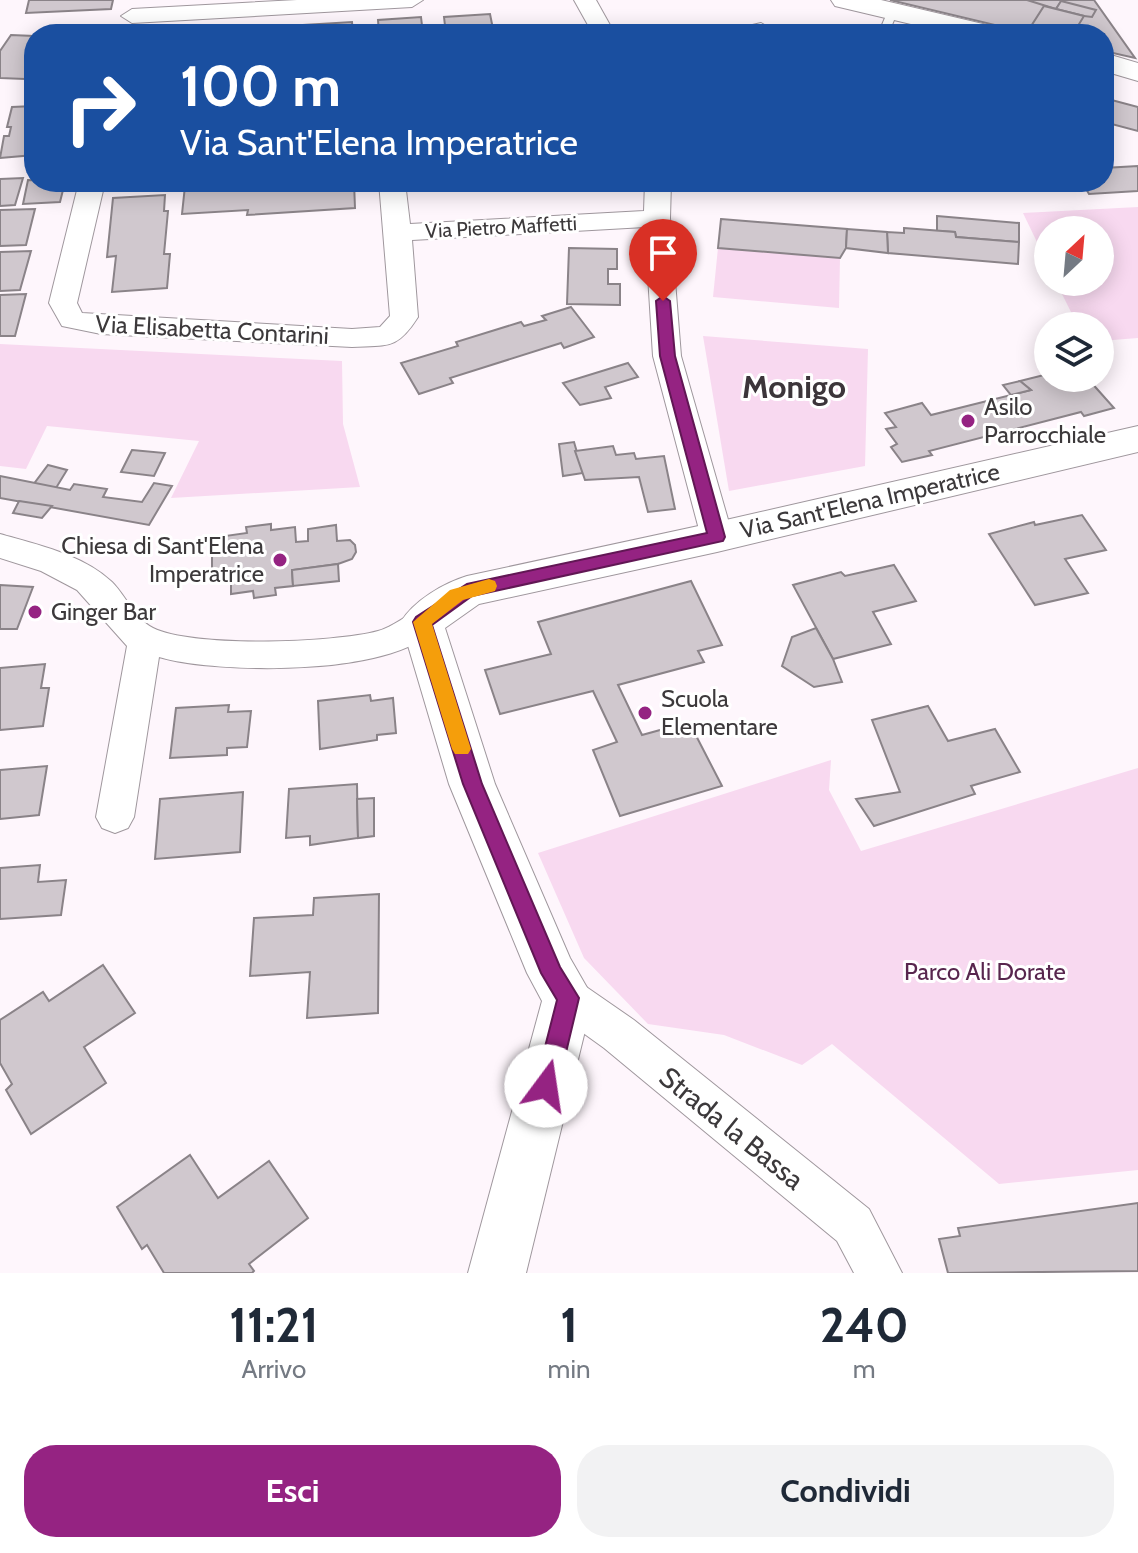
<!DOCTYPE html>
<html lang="it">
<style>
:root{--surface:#fff;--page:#f2f2f3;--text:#1f2937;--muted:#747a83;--accent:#952382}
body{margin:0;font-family:Cabin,sans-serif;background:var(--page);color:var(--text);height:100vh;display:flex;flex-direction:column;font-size:30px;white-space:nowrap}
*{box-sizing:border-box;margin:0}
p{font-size:26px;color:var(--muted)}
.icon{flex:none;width:44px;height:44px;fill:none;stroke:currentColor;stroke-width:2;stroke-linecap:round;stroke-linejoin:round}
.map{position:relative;height:1273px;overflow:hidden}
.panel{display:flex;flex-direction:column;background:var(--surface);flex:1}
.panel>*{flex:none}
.guide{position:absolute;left:24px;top:24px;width:1090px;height:168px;border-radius:32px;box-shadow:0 4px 20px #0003;background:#1a4fa0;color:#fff;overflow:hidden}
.needle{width:52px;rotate:26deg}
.tools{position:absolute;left:1034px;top:216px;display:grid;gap:16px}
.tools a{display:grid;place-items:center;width:80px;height:80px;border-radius:50%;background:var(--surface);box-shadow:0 4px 20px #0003;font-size:40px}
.pin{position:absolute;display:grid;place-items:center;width:68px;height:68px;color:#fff;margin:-82px -34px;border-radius:50% 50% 50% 0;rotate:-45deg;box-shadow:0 0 8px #0007}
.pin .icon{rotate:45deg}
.me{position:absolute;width:88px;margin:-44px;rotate:14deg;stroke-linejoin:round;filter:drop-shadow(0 0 6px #0008)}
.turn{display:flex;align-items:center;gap:28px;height:168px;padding:0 24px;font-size:36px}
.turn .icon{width:104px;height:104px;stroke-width:2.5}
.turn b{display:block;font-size:56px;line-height:68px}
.eta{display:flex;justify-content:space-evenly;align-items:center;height:136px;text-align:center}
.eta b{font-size:48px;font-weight:800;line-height:56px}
.primary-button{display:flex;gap:16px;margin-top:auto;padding:16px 24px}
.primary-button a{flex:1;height:92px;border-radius:32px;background:var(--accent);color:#fff;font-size:32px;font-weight:800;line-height:92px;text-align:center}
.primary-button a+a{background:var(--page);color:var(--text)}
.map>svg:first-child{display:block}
</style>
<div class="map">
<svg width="1138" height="1273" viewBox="0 0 1138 1273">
<rect width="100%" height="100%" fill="#fef6fc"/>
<g fill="#f8d9f0">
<polygon points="1138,207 1138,338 1100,341 1100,326 1078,326 1056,282 1100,282 1100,230 1048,230 1048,265 1023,213"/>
<polygon points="718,248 840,258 839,308 713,297"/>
<polygon points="703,336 868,349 865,466 729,491"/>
<polygon points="0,344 342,361 343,424 360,487 171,498 199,441 47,426 26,469 0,466"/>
<polygon points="831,760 829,790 861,851 1138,768 1138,1170 999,1184 832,1044 802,1065 724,1035 648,1024 584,958 538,853"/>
</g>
<g fill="#d0c8ce" stroke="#8a8388" stroke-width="2">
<polygon points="29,0 113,0 111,9 26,13"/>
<polygon points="890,0 1094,0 1135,58 1104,51 1104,34 1033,34"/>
<polygon points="1027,0 1062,0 1056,9"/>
<polygon points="1061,1 1096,10 1092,17 1084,16 1056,9"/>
<polygon points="1044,6 1084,16 1073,34 1026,34"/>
<polygon points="490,14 494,34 446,34 444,17"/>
<polygon points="421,17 423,34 379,34 378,20"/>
<polygon points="352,22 353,34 270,34 270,27"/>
<polygon points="11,35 34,36 34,66 25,79 0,78 0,51"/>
<polygon points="1104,98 1138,107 1138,131 1104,122"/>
<polygon points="34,106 34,155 0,158 4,136 9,136 11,127 7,127 12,107"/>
<polygon points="1138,166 1138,191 1089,194 1082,182 1104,182 1104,168"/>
<polygon points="23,178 15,205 0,206 0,179"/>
<polygon points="28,180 65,182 60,202 23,204"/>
<polygon points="255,182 259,185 354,182 355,208 247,215 248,210 182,214 185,186"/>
<polygon points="430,182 480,182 480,188 430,190"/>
<polygon points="165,195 164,211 168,211 164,254 170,254 167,288 112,292 116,256 107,257 113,198"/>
<polygon points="35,209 26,245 0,246 0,210"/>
<polygon points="937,216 1019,223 1019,242 956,237 955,232 937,231"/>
<polygon points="721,219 847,229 846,248 840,258 718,248"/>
<polygon points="904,228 955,232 956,237 1019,242 1018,264 888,253 887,232 904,233"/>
<polygon points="847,229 887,232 888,253 846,248"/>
<polygon points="569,248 617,249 617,269 608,269 608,284 620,284 620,305 567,304"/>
<polygon points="31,251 20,290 0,291 0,252"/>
<polygon points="26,294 15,336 0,336 0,295"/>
<polygon points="571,307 594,337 564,348 561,343 450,378 453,383 419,394 401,363 458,346 456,342 521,322 524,326 546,320 542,316"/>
<polygon points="628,363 638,377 605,387 611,398 580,405 563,383"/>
<polygon points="1048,374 1048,378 1074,378 1078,383 1089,380 1114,408 1084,416 1081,412 929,451 932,455 902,462 891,447 897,444 886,429 896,427 885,413 922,403 931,415 1031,390 1020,381"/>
<polygon points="1020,381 1031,390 1011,395 1003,385"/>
<polygon points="574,442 583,473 563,476 559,444"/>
<polygon points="613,446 616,455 634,453 636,459 664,456 675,509 648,512 639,477 585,480 575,451"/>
<polygon points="132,450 165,453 154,476 121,472"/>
<polygon points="48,465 67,470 56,488 33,485"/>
<polygon points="0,476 70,490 74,484 107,489 103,497 142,502 154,483 172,486 149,525 0,498"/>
<polygon points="19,501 52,506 42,518 13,513"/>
<polygon points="1082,515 1106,550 1065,559 1088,593 1035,605 989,534 1034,522 1035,525"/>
<polygon points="271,524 271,530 295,527 296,542 308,541 308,529 336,525 337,541 350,540 355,545 356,552 352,559 338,564 292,570 293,586 275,588 276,595 254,598 253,591 231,594 231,577 212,579 212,552 225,551 225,536 247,533 246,527"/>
<polygon points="338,564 339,581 293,586 292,570"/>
<polygon points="894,565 916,601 873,612 891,644 833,659 793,585 841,572 845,576"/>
<polygon points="691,581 722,645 698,651 704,662 618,685 642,735 689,722 722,786 620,816 593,750 617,742 593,691 500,714 485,670 551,654 538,622"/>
<polygon points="0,585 33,587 17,629 0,629"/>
<polygon points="816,628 833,659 842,682 814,687 782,666 792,637"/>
<polygon points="45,664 41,688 49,688 43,726 0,730 0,668"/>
<polygon points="370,695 371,701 393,698 396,733 377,735 377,740 320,749 318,701"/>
<polygon points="229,705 228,712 251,711 247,747 227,748 227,755 170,758 176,708"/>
<polygon points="928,706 948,741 995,729 1020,772 971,786 975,794 874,826 856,799 900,792 872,720"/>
<polygon points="47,766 39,815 0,819 0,770"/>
<polygon points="357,784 358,838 310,845 310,836 286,838 289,789"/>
<polygon points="243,792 240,852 155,859 160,799"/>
<polygon points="374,798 374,836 358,838 357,799"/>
<polygon points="40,865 38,882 66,880 61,915 0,919 0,868"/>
<polygon points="379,894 378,1013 307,1018 310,972 250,976 254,918 313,915 314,898"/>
<polygon points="103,965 135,1013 84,1047 106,1083 31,1134 6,1090 12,1084 0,1063 0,1020 43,992 49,1001"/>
<polygon points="190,1155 218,1198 269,1161 308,1218 249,1264 254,1271 252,1273 164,1273 147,1245 142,1249 117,1207"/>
<polygon points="1138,1203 1138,1271 948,1273 939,1239 960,1236 958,1228"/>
</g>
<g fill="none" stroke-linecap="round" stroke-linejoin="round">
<defs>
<g id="service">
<polygon points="893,8 898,11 888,34 878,34 888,11"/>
<polygon points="761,23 766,26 765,28 736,34 714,34"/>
</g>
<g id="minor">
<polygon points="297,0 423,0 412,7 132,23 121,16 132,9"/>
<polygon points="574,0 596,0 615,34 593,34"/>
<path d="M 79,182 L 105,182 L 77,303 L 82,313 L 352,329 L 380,327 L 390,316 L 379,182 L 405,182 L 410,224 L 644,211 L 645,182 L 671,182 L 670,218 L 681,356 L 733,537 L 728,545 L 717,549 L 706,545 L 701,537 L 653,356 L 645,227 L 412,240 L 418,317 C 397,350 388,345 352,347 L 101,334 L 62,326 L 49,303 Z"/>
<path d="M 0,534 C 38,545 82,554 112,582 C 126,596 134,618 153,628 C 193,648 334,643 378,631 C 394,627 406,614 422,609 L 434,613 L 439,622 C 409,678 214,674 159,657 L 134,817 L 128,828 L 115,833 L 102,828 L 96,817 L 127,646 L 77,590 L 41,571 L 0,558 Z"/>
<polygon points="568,979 582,984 634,1020 869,1209 902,1273 854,1273 837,1241 604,1048 554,1012 548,998 554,984"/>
</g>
<path id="tertiary" d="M 1138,426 L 1138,452 L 717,552 L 479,604 L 445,628 L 495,784 L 570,958 L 593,998 L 526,1273 L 468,1273 L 542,1001 L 527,973 L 449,784 L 401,622 C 413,601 444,583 467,576 L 717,522 Z"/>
<g id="secondary">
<polygon points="831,0 881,0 1000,28 1005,34 953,34 835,6"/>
<polygon points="1104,53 1138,63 1138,81 1104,71"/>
</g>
</defs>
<use href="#service" stroke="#9f979d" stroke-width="2"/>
<use href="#minor" stroke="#9f979d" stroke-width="2"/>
<use href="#tertiary" stroke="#9f979d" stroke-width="2"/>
<use href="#secondary" stroke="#9f979d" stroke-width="2"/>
<use href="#service" fill="#fff" fill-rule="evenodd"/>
<use href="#minor" fill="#fff" fill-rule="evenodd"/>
<use href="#tertiary" fill="#fff" fill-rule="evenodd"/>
<use href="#secondary" fill="#fff" fill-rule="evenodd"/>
</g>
<polygon fill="#952382" stroke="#611754" stroke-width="2" points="663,296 670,301 675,356 725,537 723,541 472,596 432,625 482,784 560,967 579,998 558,1086 554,1094 546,1098 538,1094 535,1086 557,1000 541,973 463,784 413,622 416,617 467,584 707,533 660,356 656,301"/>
<polygon fill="#f59e0b" points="489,579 495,581 497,586 495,591 463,600 432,624 471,749 468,754 455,754 452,749 413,622 450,590"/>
<g fill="#952382" stroke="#fff" stroke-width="3">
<circle cx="968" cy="421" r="8"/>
<circle cx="280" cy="560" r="8"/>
<circle cx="35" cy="612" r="8"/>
<circle cx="645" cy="713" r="8"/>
</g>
<g text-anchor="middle" stroke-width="6" stroke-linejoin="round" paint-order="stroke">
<g font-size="20" fill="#3c393b" stroke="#fff">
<text transform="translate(501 227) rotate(-3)" y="7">Via Pietro Maffetti</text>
</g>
<g font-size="24" fill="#3c393b" stroke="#fff">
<text transform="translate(212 330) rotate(3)" y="8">Via Elisabetta Contarini</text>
<text transform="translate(870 501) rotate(-13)" y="8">Via Sant'Elena Imperatrice</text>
</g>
<g font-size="24" fill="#3c393b" stroke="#fff" text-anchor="start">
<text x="984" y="415">Asilo<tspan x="984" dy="28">Parrocchiale</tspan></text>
<text x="264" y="554" text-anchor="end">Chiesa di Sant'Elena<tspan x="264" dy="28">Imperatrice</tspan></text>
<text x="51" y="620">Ginger Bar</text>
<text x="661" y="707">Scuola<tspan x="661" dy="28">Elementare</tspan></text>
</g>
<g font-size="24" fill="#58264e" stroke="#fff">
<text x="985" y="980">Parco Ali Dorate</text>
</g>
<g font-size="28" fill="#3c393b" stroke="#fff">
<text transform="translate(732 1128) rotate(39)" y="10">Strada la Bassa</text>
</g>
<g font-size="32" font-weight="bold" fill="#3c353a" stroke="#fff">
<text x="794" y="398">Monigo</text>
</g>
</g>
</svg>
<div class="tools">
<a><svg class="needle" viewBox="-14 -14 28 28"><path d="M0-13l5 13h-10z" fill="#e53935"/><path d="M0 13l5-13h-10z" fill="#747a83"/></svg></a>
<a><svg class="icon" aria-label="layers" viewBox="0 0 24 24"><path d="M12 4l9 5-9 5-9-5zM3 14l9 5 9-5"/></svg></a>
</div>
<div class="pin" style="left:663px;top:301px;background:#d93025"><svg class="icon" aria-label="arrive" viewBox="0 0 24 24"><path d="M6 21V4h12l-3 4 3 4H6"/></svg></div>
<svg class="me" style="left:546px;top:1086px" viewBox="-20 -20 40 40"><circle r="19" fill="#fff"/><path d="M0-13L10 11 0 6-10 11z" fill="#952382"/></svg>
<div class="guide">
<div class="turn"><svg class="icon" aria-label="right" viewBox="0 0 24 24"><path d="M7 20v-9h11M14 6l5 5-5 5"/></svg><div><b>100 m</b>Via Sant'Elena Imperatrice</div></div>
</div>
</div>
<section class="panel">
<div class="eta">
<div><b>11:21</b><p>Arrivo</p></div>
<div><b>1</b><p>min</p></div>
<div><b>240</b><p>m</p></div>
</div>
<div class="primary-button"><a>Esci</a><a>Condividi</a></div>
</section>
